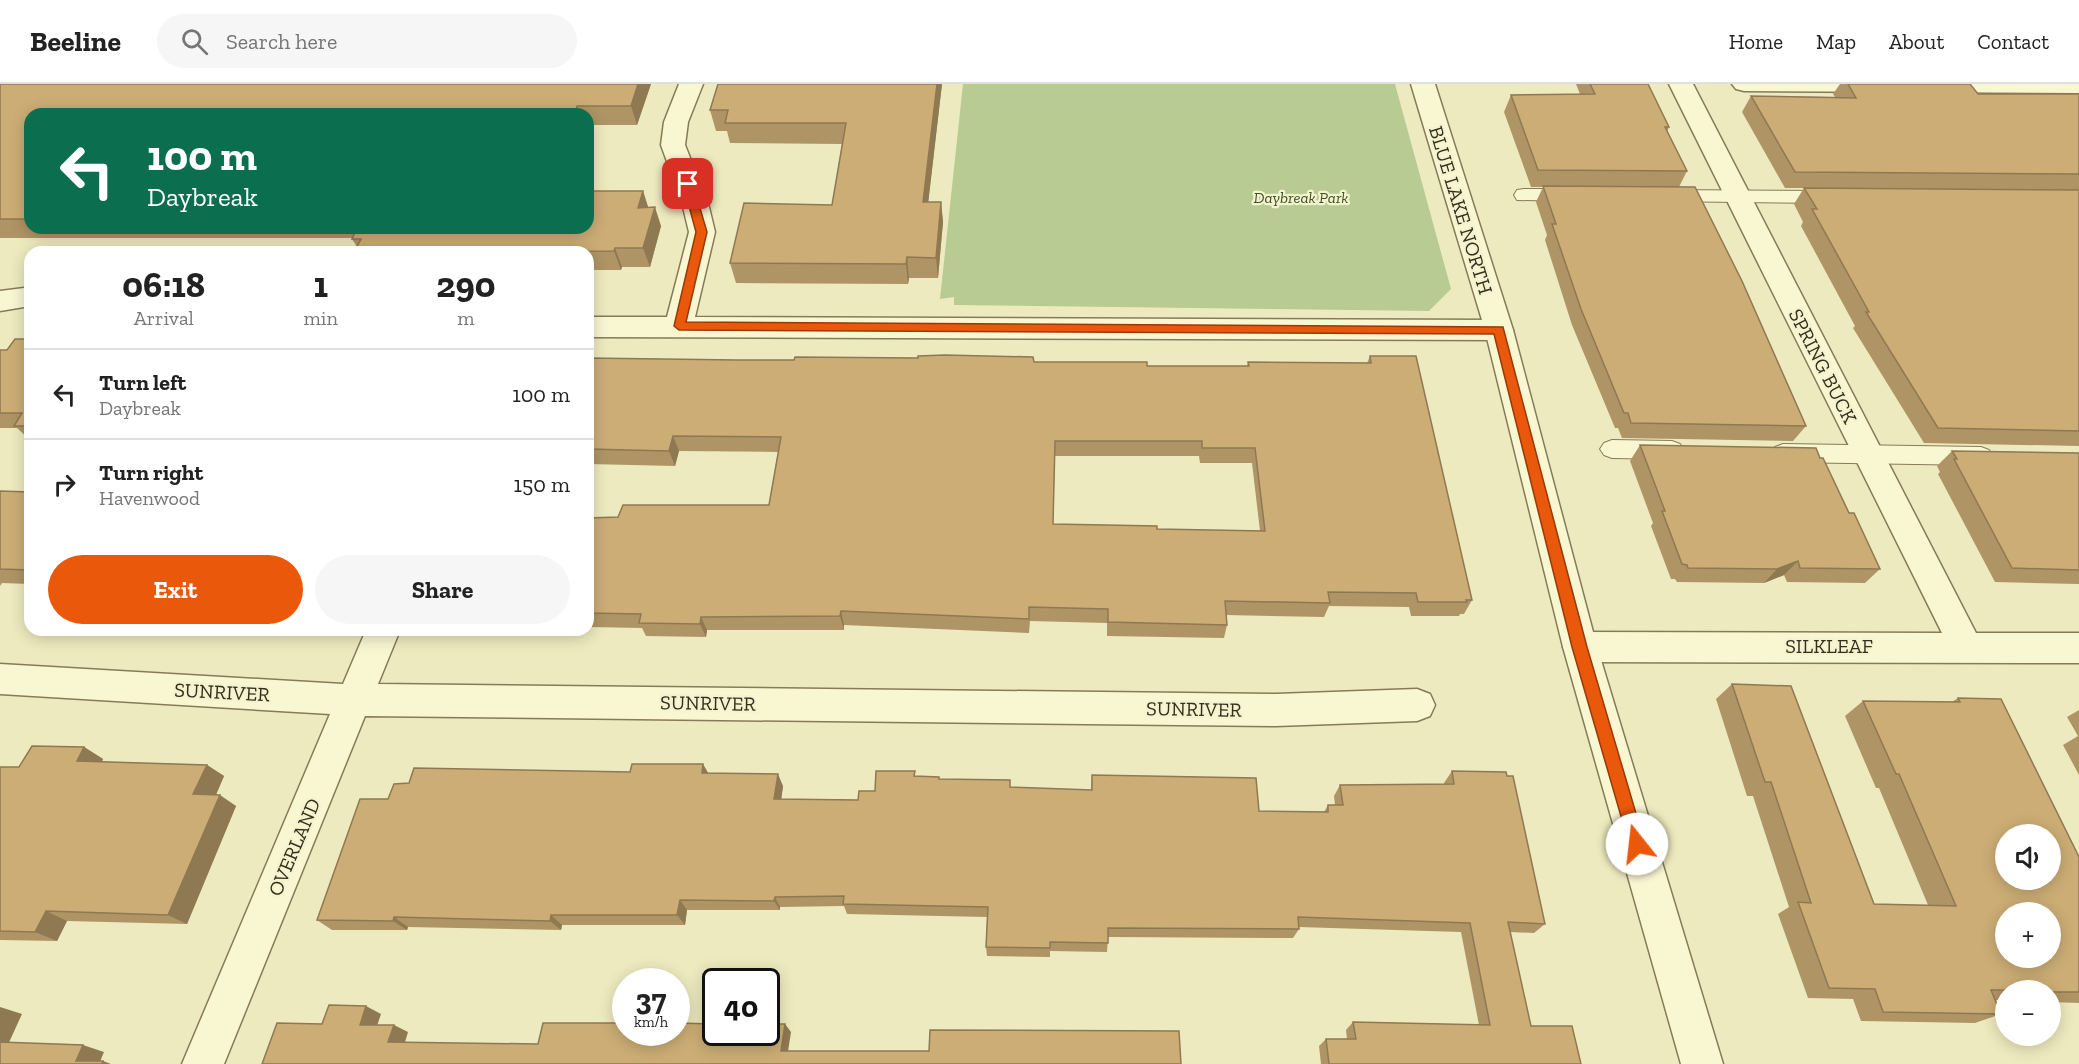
<!DOCTYPE html>
<meta charset="utf-8">
<style>
:root{--surface:#fff;--page:#f6f6f6;--text:#222;--muted:#767676;--line:#e0e0e0;--accent:#ea580c}
body{margin:0;font-family:"Zilla Slab",serif;background:var(--page);color:var(--text);height:100vh;display:flex;flex-direction:column;font-size:22px;white-space:nowrap}
*{box-sizing:border-box;margin:0}
p{font-size:20px;color:var(--muted)}
.icon{flex:none;width:33px;height:33px;fill:none;stroke:currentColor;stroke-width:2;stroke-linecap:round;stroke-linejoin:round}
.map{position:relative;flex:1;overflow:hidden}
.side{position:absolute;left:24px;top:162px;width:570px;height:390px;display:flex;flex-direction:column;background:var(--surface);border-radius:18px;box-shadow:0 3px 15px #0003}
.side>*{flex:none}
.banner{position:absolute;left:24px;top:24px;width:570px;height:126px;border-radius:18px;box-shadow:0 3px 15px #0003;background:#0b6e4f;color:#fff;overflow:hidden}
.controls{position:absolute;left:1995px;top:740px;display:grid;gap:12px}
.controls a{display:grid;place-items:center;width:66px;height:66px;border-radius:50%;background:var(--surface);box-shadow:0 3px 15px #0003;font-size:30px}
.speed{position:absolute;left:612px;top:884px;display:flex;gap:12px;font-size:30px;font-weight:700;text-align:center}
.speed>*{display:grid;place-content:center;width:78px;height:78px;border-radius:50%;background:var(--surface);box-shadow:0 3px 15px #0003;line-height:1}
.speed small{font-size:15px;font-weight:400}
.speed .limit{border:3px solid #111;border-radius:9px;background:#fff;color:#111}
.pin{position:absolute;display:grid;place-items:center;width:51px;height:51px;color:#fff;margin:-26px;border-radius:12px;box-shadow:0 3px 9px #0006}
.me{position:absolute;width:66px;margin:-33px;rotate:344deg;stroke-linejoin:round;filter:drop-shadow(0 0 4px #0008)}
.turn{display:flex;align-items:center;gap:21px;height:126px;padding:0 24px;font-size:27px}
.turn .icon{width:78px;height:78px;stroke-width:2.5}
.turn b{display:block;font-size:42px;line-height:51px}
.eta{display:flex;justify-content:space-evenly;align-items:center;height:102px;text-align:center}
.eta b{font-size:36px;font-weight:700;line-height:42px}
.cta{display:flex;gap:12px;margin-top:auto;padding:12px 24px}
.cta a{flex:1;height:69px;border-radius:36px;background:var(--accent);color:#fff;font-size:24px;font-weight:700;line-height:69px;text-align:center}
.cta a+a{background:var(--page);color:var(--text)}
ul{padding:0;list-style:none}
li{display:flex;align-items:center;gap:18px;height:90px;padding:0 24px;border-top:2px solid var(--line)}
li div{flex:1}
li b{display:block;font-size:22px}
li em{font-style:normal}
header{display:flex;align-items:center;gap:36px;box-sizing:border-box;height:84px;padding:0 30px;background:var(--surface);border-bottom:2px solid var(--line)}
header strong{font-size:28px}
nav{display:flex;gap:33px;margin-inline-start:auto;font-size:21px}
.search{width:420px;height:54px;background:var(--page);display:flex;align-items:center;gap:15px;box-sizing:border-box;padding:0 21px;border-radius:33px;color:var(--muted);font-size:22px}
.map>svg:first-child{display:block}
</style>
<header>
<strong>Beeline</strong>
<div class="search"><svg class="icon" aria-label="search" viewBox="0 0 24 24"><circle cx="10" cy="10" r="6"/><path d="M15 15l6 6"/></svg>Search here</div>
<nav><a>Home</a><a>Map</a><a>About</a><a>Contact</a></nav>
</header>
<div class="map">
<svg width="2079" height="980" viewBox="0 0 2079 980">
<rect width="100%" height="100%" fill="#eeeabf"/>
<polygon fill="#b8cb93" points="963,0 1395,0 1451,205 1429,227 954,221 954,213 940,215"/>
<g fill="none" stroke-linecap="round" stroke-linejoin="round">
<defs>
<g id="service">
<polygon points="1524,105 1574,105 1581,106 1584,111 1581,116 1574,117 1517,116 1514,111 1517,106"/>
<polygon points="1665,106 1832,107 1839,108 1842,113 1839,118 1832,119 1658,117 1655,112 1658,107"/>
<polygon points="1612,356 1672,357 1680,360 1684,366 1680,372 1672,375 1612,374 1604,371 1600,365 1604,359"/>
<polygon points="1783,360 1981,363 1989,366 1993,372 1989,378 1981,381 1783,378 1775,375 1771,369 1775,363"/>
</g>
<g id="minor">
<polygon points="679,0 703,0 688,38 685,61 708,119 715,148 695,233 1499,236 1509,239 1513,246 1509,253 1499,256 588,253 588,233 667,233 689,148 682,119 661,61 664,38"/>
<polygon points="1669,0 1693,0 1976,549 2079,549 2079,579 1580,578 1568,574 1563,563 1568,552 1580,548 1942,549"/>
<polygon points="1732,0 2079,0 2079,9 1744,7 1736,5"/>
<polygon points="24,204 30,206 30,222 0,227 0,207"/>
<polygon points="366,546 400,546 378,600 1276,610 1417,605 1430,610 1435,621 1430,632 1417,637 1276,642 365,632 224,980 182,980 330,630 0,610 0,580 343,600"/>
</g>
<polygon id="tertiary" points="1411,0 1435,0 1513,246 1597,563 1723,980 1681,980 1563,563 1485,246"/>
</defs>
<use href="#service" stroke="#867b58" stroke-width="2"/>
<use href="#minor" stroke="#867b58" stroke-width="3"/>
<use href="#tertiary" stroke="#867b58" stroke-width="3"/>
<use href="#service" fill="#f9f6d2" fill-rule="evenodd"/>
<use href="#minor" fill="#f9f6d2" fill-rule="evenodd"/>
<use href="#tertiary" fill="#f9f6d2" fill-rule="evenodd"/>
</g>
<g fill="#af9565" fill-rule="evenodd">
<polygon points="0,0 651,0 637,41 588,41 588,30 30,30 30,144 588,144 643,107 648,123 661,142 650,183 622,183 621,186 588,186 588,168 354,168 357,163 352,155 352,154 0,154"/>
<polygon points="718,0 942,0 928,118 941,118 943,138 938,194 909,194 908,200 736,199 730,179 832,121 842,60 730,59 727,47 716,47 710,26"/>
<polygon points="1576,0 1648,0 1669,43 1667,48 1687,87 1679,103 1806,342 1793,357 1622,354 1618,344 1615,344 1572,241 1545,156 1547,151 1536,118 1543,103 1531,103 1504,28 1511,11 1580,10"/>
<polygon points="1840,0 1970,0 1978,10 2079,10 2079,362 1924,359 1853,244 1855,242 1801,142 1803,138 1794,120 1804,104 1785,104 1742,28 1751,12 1835,13 1833,10"/>
<polygon points="30,255 30,356 17,344 0,344 0,266 7,266"/>
<path d="M 1370,272 L 1472,516 L 1464,530 L 1460,530 L 1459,532 L 1411,532 L 1409,523 L 1329,522 L 1324,533 L 1226,531 L 1227,541 L 1224,554 L 1107,552 L 1107,539 L 1030,537 L 1029,549 L 844,541 L 844,546 L 707,546 L 706,553 L 646,552 L 642,544 L 588,543 L 588,434 L 618,433 L 769,421 L 778,368 L 679,367 L 675,382 L 588,380 L 588,274 L 737,276 L 1034,278 L 1147,282 L 1247,282 L 1248,278 L 1367,279 ZM 1055,372 L 1199,372 L 1200,379 L 1252,379 L 1260,447 L 1157,445 L 1053,440 Z"/>
<polygon points="1640,361 1820,374 1849,429 1880,485 1865,499 1787,498 1784,491 1764,499 1677,498 1675,495 1671,495 1651,442 1653,439 1630,377"/>
<polygon points="1952,367 2079,369 2079,500 1995,498 1938,390 1940,388 1937,382"/>
<polygon points="0,407 30,408 30,500 2,499 0,502"/>
<polygon points="1732,600 1874,820 1928,821 1879,704 1876,704 1845,632 1863,617 1952,618 1958,614 2079,773 2079,919 2050,918 2050,906 2006,906 2006,917 1995,916 2001,930 1975,939 1861,937 1853,915 1808,914 1778,830 1789,823 1753,712 1747,712 1716,615"/>
<polygon points="2079,626 2079,691 2063,661 2078,652 2067,633"/>
<polygon points="84,663 103,675 102,678 207,681 224,692 216,711 236,722 187,840 67,837 57,857 0,856 0,683 19,683"/>
<polygon points="1452,687 1545,840 1534,849 1510,848 1531,942 1581,980 1321,980 1319,962 1326,955 1347,955 1346,946 1353,938 1479,941 1461,848 1299,843 1299,845 1293,854 1108,853 1107,868 1050,867 1050,873 987,872 986,863 987,833 847,830 844,822 780,823 780,826 687,826 685,841 562,841 561,846 408,843 407,846 332,846 317,836 388,715 409,699 630,688 709,689 783,702 781,715 858,716 875,707 916,692 939,693 939,695 1011,703 1091,706 1092,691 1259,727 1324,728 1328,721 1335,721 1334,712 1340,701 1444,700 1444,699"/>
</g>
<g fill="#8f7952">
<polygon points="638,0 651,0 637,41 631,22"/>
<polygon points="937,0 942,0 926,138 923,118"/>
<polygon points="577,22 580,30 578,30 576,26"/>
<polygon points="643,107 649,126 638,124"/>
<polygon points="941,118 943,138 938,194 936,174"/>
<polygon points="655,123 661,142 650,183 643,164"/>
<polygon points="615,164 622,183 621,186 614,167"/>
<polygon points="907,173 909,194 908,200 906,180"/>
<polygon points="673,352 679,367 675,382 669,367"/>
<polygon points="1798,477 1784,491 1764,499 1777,485"/>
<polygon points="841,527 844,541 844,546 840,532"/>
<polygon points="701,533 707,546 706,553 700,540"/>
<polygon points="84,663 103,675 96,689 77,677"/>
<polygon points="703,680 710,692 702,689"/>
<polygon points="207,681 224,692 211,722 193,710"/>
<polygon points="778,690 783,702 780,726 774,715"/>
<polygon points="220,711 236,722 187,840 168,831"/>
<polygon points="775,813 780,823 780,826 774,817"/>
<polygon points="680,816 687,826 685,841 677,831"/>
<polygon points="46,827 67,837 57,857 35,848"/>
<polygon points="551,831 562,841 561,846 550,837"/>
<polygon points="394,833 408,843 407,846 393,837"/>
<polygon points="366,922 381,930 375,948 360,941"/>
<polygon points="0,923 22,930 6,965 0,963"/>
<polygon points="785,940 791,948 787,974 781,967"/>
<polygon points="394,941 408,948 403,965 388,958"/>
<polygon points="83,961 104,968 99,980 76,977"/>
<polygon points="103,977 111,980 102,980"/>
</g>
<g fill="#ccad75" stroke="#8f7952" stroke-width="1.5" fill-rule="evenodd">
<polygon points="0,0 638,0 631,22 577,22 576,26 498,25 496,30 30,30 30,135 0,135"/>
<polygon points="718,0 937,0 923,118 941,118 936,174 907,173 906,180 730,179 744,119 832,121 846,39 725,39 728,26 710,26"/>
<polygon points="1590,0 1648,0 1669,43 1665,43 1687,87 1538,86 1511,11 1595,10"/>
<polygon points="1848,0 1970,0 1978,10 2079,10 2079,90 1795,88 1751,12 1856,14"/>
<polygon points="1543,102 1695,103 1742,197 1806,342 1631,339 1628,329 1624,329 1581,225 1552,140 1556,140"/>
<polygon points="1804,104 2079,106 2079,347 1938,344 1866,228 1869,228 1812,125 1817,125"/>
<polygon points="588,107 643,107 638,124 655,123 643,164 615,164 614,167 354,168 361,155 352,155 357,144 588,144"/>
<polygon points="15,255 30,255 30,342 14,342 22,329 0,329 0,266 7,266"/>
<path d="M 945,271 L 1033,273 L 1034,278 L 1147,278 L 1147,282 L 1249,282 L 1248,278 L 1371,279 L 1370,272 L 1416,272 L 1472,516 L 1466,516 L 1467,518 L 1418,518 L 1416,509 L 1328,508 L 1330,519 L 1225,517 L 1227,541 L 1108,538 L 1108,525 L 1029,523 L 1029,535 L 841,527 L 840,532 L 701,533 L 700,540 L 639,539 L 641,530 L 588,529 L 588,434 L 618,433 L 623,421 L 769,421 L 781,353 L 673,352 L 669,367 L 588,365 L 588,274 L 737,276 L 794,276 L 795,273 L 918,274 L 918,272 ZM 1055,357 L 1202,357 L 1202,364 L 1255,364 L 1265,447 L 1157,445 L 1157,442 L 1053,440 Z"/>
<polygon points="1640,361 1816,364 1820,374 1823,374 1849,429 1854,429 1880,485 1800,484 1798,477 1777,485 1688,484 1687,481 1682,480 1662,427 1665,427"/>
<polygon points="1952,367 2079,369 2079,486 2012,484 1954,375 1957,375"/>
<polygon points="0,407 30,408 30,486 0,485"/>
<path d="M 1732,600 L 1791,602 L 1874,820 L 1956,822 L 1899,690 L 1896,690 L 1863,617 L 1960,618 L 1958,614 L 2001,615 L 2079,773 L 2079,908 L 2050,908 L 2050,906 L 1991,906 L 2001,930 L 1883,928 L 1875,905 L 1829,904 L 1798,818 L 1811,819 L 1771,698 L 1765,698 ZM 2006,750 L 2050,750 L 2050,795 L 2006,795 ZM 2006,828 L 2050,828 L 2050,873 L 2006,873 Z"/>
<polygon points="32,662 84,663 77,677 207,681 193,710 220,711 168,831 46,827 35,848 0,847 0,683 19,683"/>
<polygon points="632,680 703,680 702,689 778,690 774,715 858,716 859,707 875,707 876,687 915,687 914,692 939,693 939,695 1010,696 1010,703 1092,706 1092,691 1256,694 1259,727 1328,728 1328,721 1343,721 1340,701 1454,700 1452,687 1506,688 1507,692 1513,692 1545,840 1508,838 1531,942 1572,942 1581,980 1329,980 1326,955 1356,955 1353,938 1490,941 1470,839 1298,833 1299,845 1108,844 1108,859 1050,858 1050,864 986,863 988,823 843,820 844,812 775,813 774,817 680,816 677,831 551,831 550,837 394,833 393,837 317,836 360,715 388,715 394,700 409,699 414,684 630,688"/>
<polygon points="329,921 366,922 360,941 394,941 388,958 538,960 543,939 626,939 626,948 676,948 676,939 716,940 716,948 766,948 766,940 785,940 781,967 929,967 930,946 1179,947 1181,980 262,980 277,939 322,940"/>
<polygon points="0,958 83,961 76,977 103,977 102,980 0,980"/>
</g>
<polygon fill="#ea580c" stroke="#983908" stroke-width="1.5" points="688,96 693,100 707,148 686,238 1503,243 1587,563 1645,760 1643,766 1637,768 1632,766 1629,760 1572,563 1494,250 679,246 674,242 696,148 683,100"/>
<g text-anchor="middle" stroke-width="4.5" stroke-linejoin="round" paint-order="stroke">
<g font-size="16" font-style="italic" fill="#3b5223" stroke="#f5f3cf">
<text x="1301" y="119">Daybreak Park</text>
</g>
<g font-size="20" fill="#362e1c" stroke="#f5f3cf">
<text transform="translate(1461 126) rotate(73)" y="7">BLUE LAKE NORTH</text>
<text transform="translate(1823 282) rotate(63)" y="7">SPRING BUCK</text>
<text x="1829" y="569">SILKLEAF</text>
<text transform="translate(222 608) rotate(3)" y="7">SUNRIVER</text>
<text transform="translate(708 619) rotate(1)" y="7">SUNRIVER</text>
<text transform="translate(1194 625) rotate(1)" y="7">SUNRIVER</text>
<text transform="translate(294 763) rotate(-67)" y="7">OVERLAND</text>
</g>
</g>
</svg>
<div class="controls">
<a><svg class="icon" aria-label="sound" viewBox="0 0 24 24"><path d="M4 9h4l5-4v14l-5-4H4zM17 9q2 3 0 6"/></svg></a>
<a>+</a>
<a>−</a>
</div>
<div class="speed"><div>37<small>km/h</small></div><div class="limit">40</div></div>
<div class="pin" style="left:688px;top:100px;background:#d93025"><svg class="icon" aria-label="arrive" viewBox="0 0 24 24"><path d="M6 21V4h12l-3 4 3 4H6"/></svg></div>
<svg class="me" style="left:1637px;top:760px" viewBox="-20 -20 40 40"><circle r="19" fill="#fff"/><path d="M0-13L10 11 0 6-10 11z" fill="#ea580c"/></svg>
<div class="banner">
<div class="turn"><svg class="icon" aria-label="left" viewBox="0 0 24 24"><path d="M17 20v-9H6M10 6l-5 5 5 5"/></svg><div><b>100 m</b>Daybreak</div></div>
</div>
<section class="side">
<div class="eta">
<div><b>06:18</b><p>Arrival</p></div>
<div><b>1</b><p>min</p></div>
<div><b>290</b><p>m</p></div>
</div>
<ul>
<li><svg class="icon" aria-label="left" viewBox="0 0 24 24"><path d="M17 20v-9H6M10 6l-5 5 5 5"/></svg><div><b>Turn left</b><p>Daybreak</p></div><em>100 m</em></li>
<li><svg class="icon" aria-label="right" viewBox="0 0 24 24"><path d="M7 20v-9h11M14 6l5 5-5 5"/></svg><div><b>Turn right</b><p>Havenwood</p></div><em>150 m</em></li>
</ul>
<div class="cta"><a>Exit</a><a>Share</a></div>
</section>
</div>
